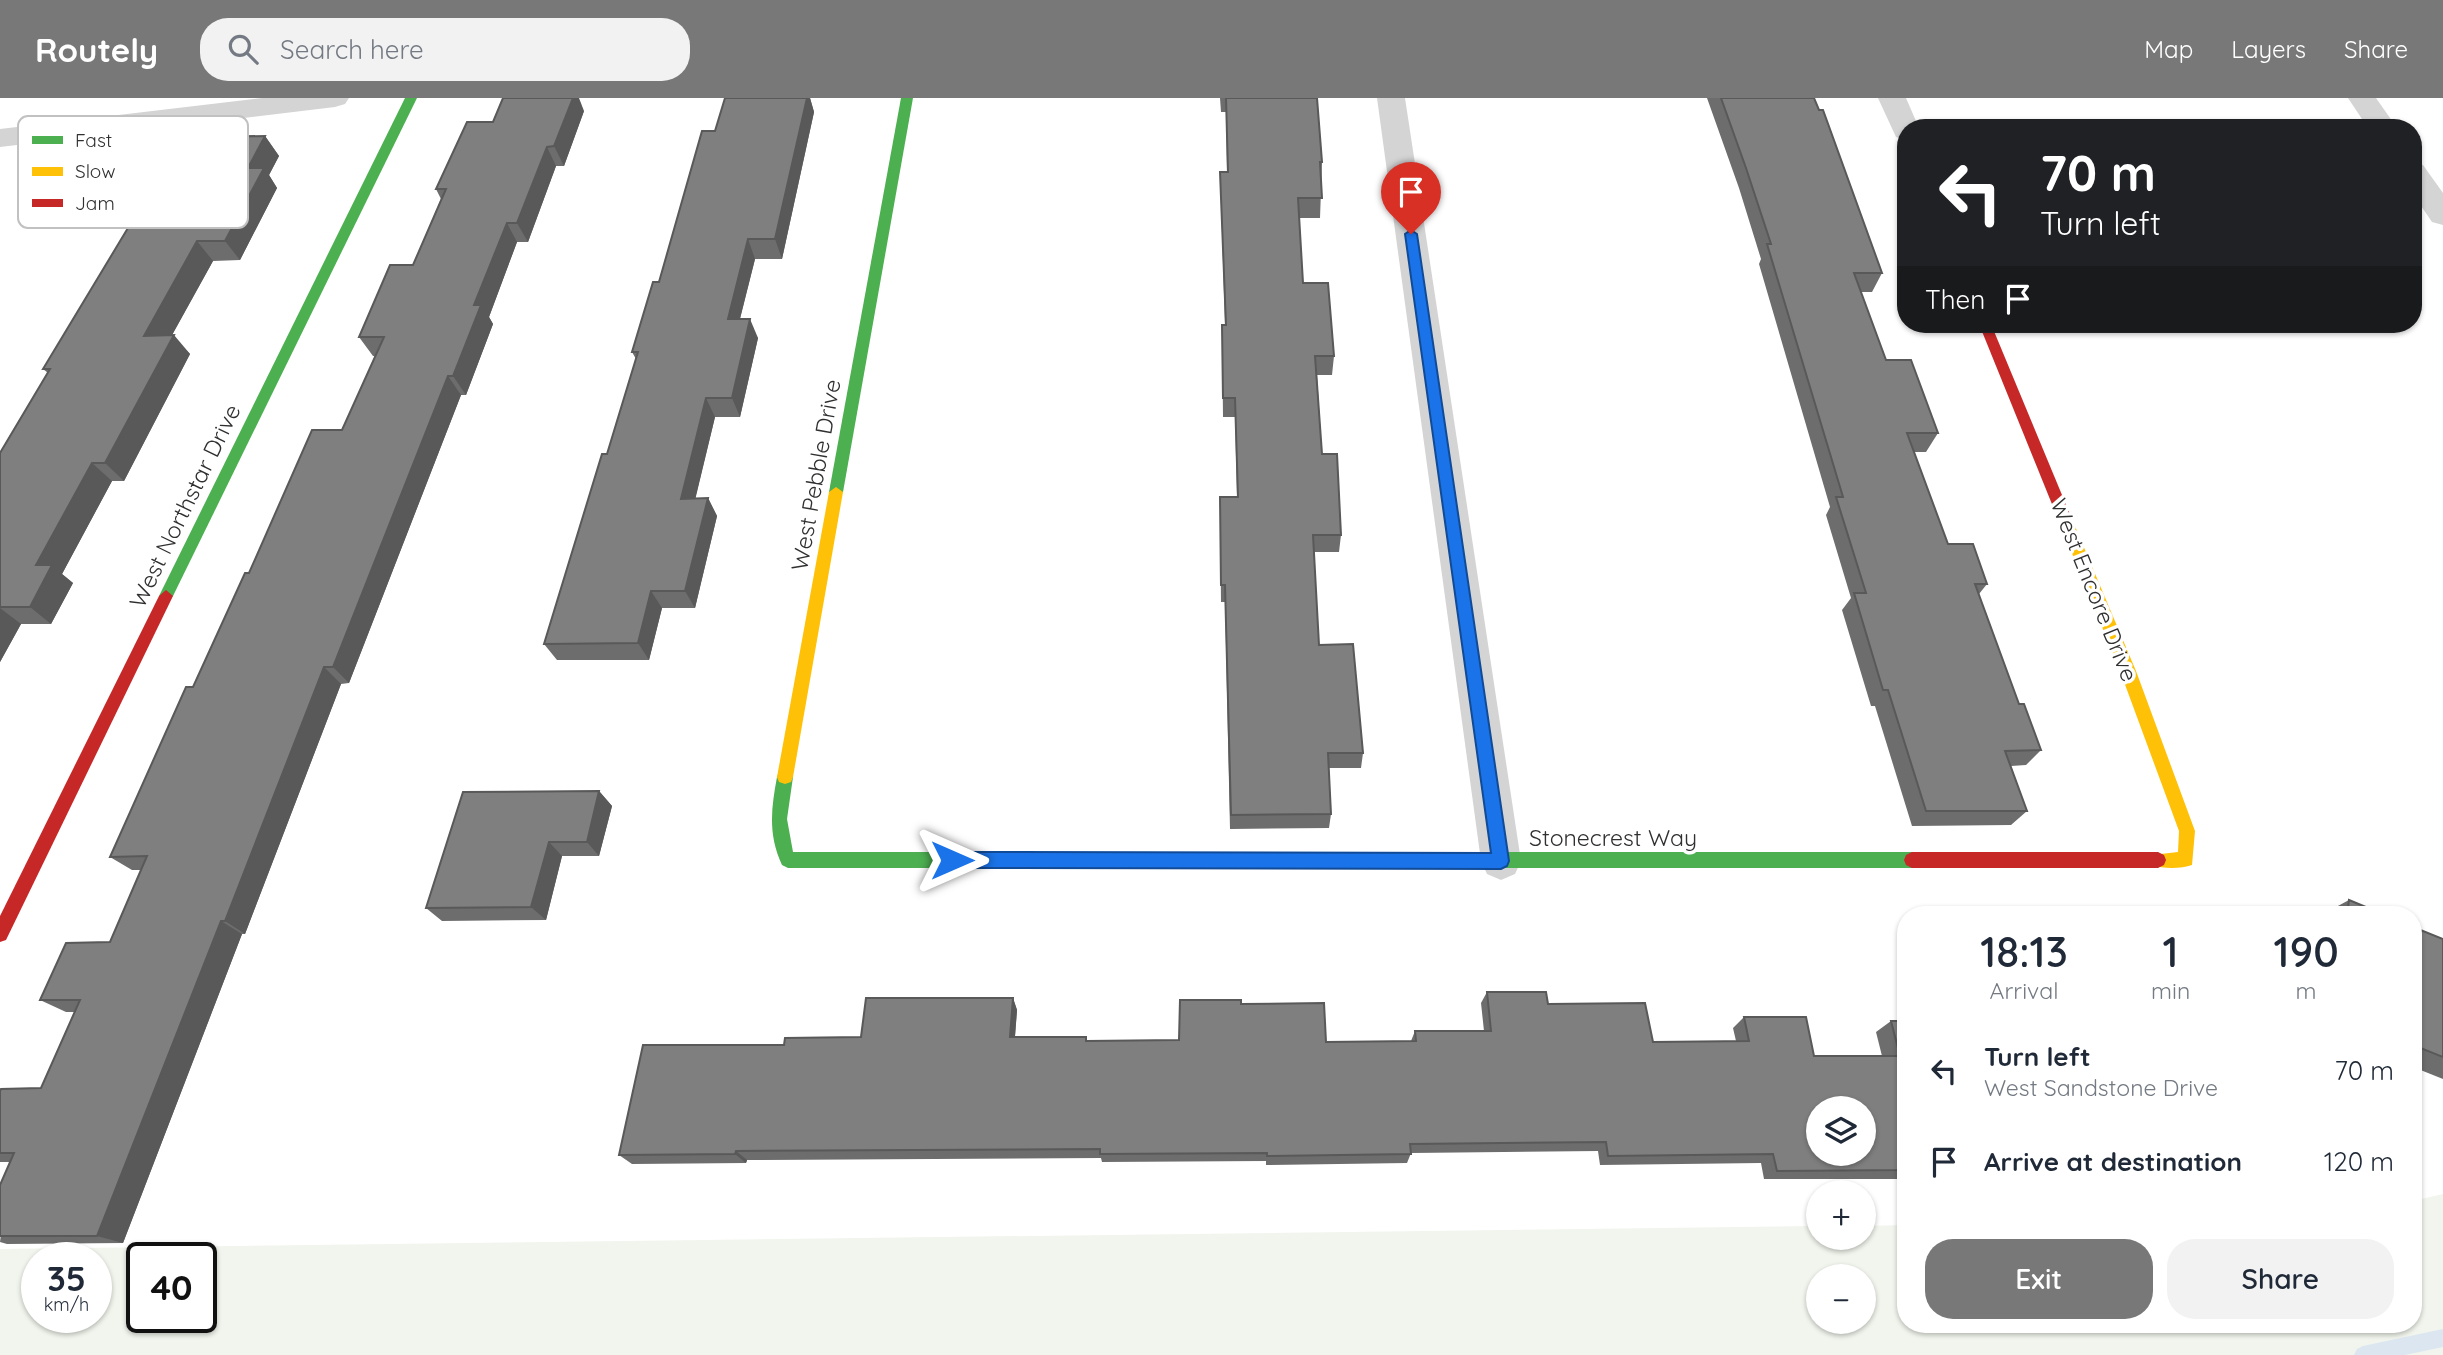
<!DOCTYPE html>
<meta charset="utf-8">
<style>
:root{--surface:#fff;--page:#f2f2f3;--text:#1f2937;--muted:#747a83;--accent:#787878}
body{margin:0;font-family:Quicksand,sans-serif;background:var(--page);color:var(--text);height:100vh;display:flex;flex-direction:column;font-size:26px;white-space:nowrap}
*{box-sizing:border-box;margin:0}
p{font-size:23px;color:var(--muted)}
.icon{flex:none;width:38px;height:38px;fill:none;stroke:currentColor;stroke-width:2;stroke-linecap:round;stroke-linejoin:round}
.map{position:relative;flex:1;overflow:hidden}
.details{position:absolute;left:1897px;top:808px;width:525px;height:427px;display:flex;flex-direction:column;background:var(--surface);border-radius:28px;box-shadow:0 2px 5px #0004}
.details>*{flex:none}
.guide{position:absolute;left:1897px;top:21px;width:525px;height:214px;border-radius:28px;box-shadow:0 2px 5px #0004;background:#202124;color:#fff;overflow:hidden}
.fabs{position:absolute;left:1806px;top:998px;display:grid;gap:14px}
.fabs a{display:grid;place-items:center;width:70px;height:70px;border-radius:50%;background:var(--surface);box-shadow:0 2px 5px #0004;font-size:35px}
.speed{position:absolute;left:21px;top:1144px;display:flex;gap:14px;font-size:35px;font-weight:700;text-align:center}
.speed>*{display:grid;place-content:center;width:91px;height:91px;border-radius:50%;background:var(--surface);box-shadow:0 2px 5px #0004;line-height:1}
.speed small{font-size:18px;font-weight:400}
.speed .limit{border:4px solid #111;border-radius:10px;background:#fff;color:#111}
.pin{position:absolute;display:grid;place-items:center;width:60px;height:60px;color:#fff;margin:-72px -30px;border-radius:50% 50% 50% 0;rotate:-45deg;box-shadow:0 0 7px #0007}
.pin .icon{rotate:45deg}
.me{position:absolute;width:77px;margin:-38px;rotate:90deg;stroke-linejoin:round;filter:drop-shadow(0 0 5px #0008)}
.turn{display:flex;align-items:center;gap:24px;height:147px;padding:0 28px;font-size:32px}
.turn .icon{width:91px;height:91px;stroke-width:2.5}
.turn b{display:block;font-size:49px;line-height:60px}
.then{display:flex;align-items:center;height:66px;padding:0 28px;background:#0003;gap:14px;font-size:26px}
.eta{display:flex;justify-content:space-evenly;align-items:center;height:119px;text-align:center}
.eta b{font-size:42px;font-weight:600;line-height:49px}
.button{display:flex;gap:14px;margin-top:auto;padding:14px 28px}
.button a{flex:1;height:80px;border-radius:28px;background:var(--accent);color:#fff;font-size:28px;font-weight:600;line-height:80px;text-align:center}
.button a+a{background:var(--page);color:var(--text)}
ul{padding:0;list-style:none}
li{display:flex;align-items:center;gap:21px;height:91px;padding:0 28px}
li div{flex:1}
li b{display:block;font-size:26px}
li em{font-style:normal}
header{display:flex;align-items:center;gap:42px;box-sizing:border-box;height:98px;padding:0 35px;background:var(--accent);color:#fff}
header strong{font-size:33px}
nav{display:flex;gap:38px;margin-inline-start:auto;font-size:24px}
.search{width:490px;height:63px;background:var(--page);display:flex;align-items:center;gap:18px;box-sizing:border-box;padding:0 24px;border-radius:28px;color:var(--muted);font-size:26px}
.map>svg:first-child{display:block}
</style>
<header>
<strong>Routely</strong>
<div class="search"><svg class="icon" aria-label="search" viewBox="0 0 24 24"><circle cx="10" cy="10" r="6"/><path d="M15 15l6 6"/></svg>Search here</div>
<nav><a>Map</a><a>Layers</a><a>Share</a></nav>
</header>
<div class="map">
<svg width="2443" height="1257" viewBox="0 0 2443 1257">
<rect width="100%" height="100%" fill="#fff"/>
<path fill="#f1f5ed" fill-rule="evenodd" d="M 2443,1096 L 2443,1257 L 0,1257 L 0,1151 L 1818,1128 L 1818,1139 L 1864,1139 L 1864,1128 L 1906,1127 L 1906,1227 L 2413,1227 L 2413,1103 ZM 37,1160 L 96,1160 L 96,1220 L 37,1220 ZM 142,1160 L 201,1160 L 201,1220 L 142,1220 ZM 1818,1178 L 1864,1178 L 1864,1223 L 1818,1223 Z"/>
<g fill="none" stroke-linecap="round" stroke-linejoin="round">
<polygon fill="#dbe6f1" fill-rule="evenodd" points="2443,1231 2443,1249 2405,1257 2354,1257 2357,1251 2363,1248"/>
<g fill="#d4d4d4" fill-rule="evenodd">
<polygon points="262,0 349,0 345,6 335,9 0,49 0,31"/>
<polygon points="1377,0 1405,0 1521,763 1515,776 1501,782 1487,776 1481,763"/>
<polygon points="1878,0 1906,0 1919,30 1906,30 1906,42 1896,39"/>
<polygon points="2348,0 2376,0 2397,30 2368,30"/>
<polygon points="2413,65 2423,67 2443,95 2443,127 2432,124 2413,96"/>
</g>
<g fill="#4caf50" fill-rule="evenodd">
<polygon points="405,0 417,0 173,498 166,504 161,502 159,498"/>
<polygon points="901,0 913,0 843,394 836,399 829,394"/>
<path d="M 785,672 L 791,674 L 793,679 L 787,721 L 793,754 L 1198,754 L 1204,757 L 1206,762 L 1204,767 L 1198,770 L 788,770 L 782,767 C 768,737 771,711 777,679 L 779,674 Z"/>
<polygon points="1438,754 1912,754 1918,757 1920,762 1918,767 1912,770 1438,770 1432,767 1430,762 1432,757"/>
</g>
<g fill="#ffc107" fill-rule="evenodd">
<polygon points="836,389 843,394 793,679 791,684 785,686 779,684 777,679 829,394"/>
<path d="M 2065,415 L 2072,421 L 2136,573 L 2195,733 L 2192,767 C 2181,771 2163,771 2152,767 L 2150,762 L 2152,757 L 2178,754 L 2179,733 L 2120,573 L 2058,421 Z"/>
</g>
<g fill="#c62828" fill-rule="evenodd">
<polygon points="1979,226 1991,226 2072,421 2070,425 2065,427 2058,421"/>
<polygon points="166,492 173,498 6,842 0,844 0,818 159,498"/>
<polygon points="1198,754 1438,754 1444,757 1446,762 1444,767 1438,770 1198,770 1192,767 1190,762 1192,757"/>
<polygon points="1912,754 2158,754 2164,757 2166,762 2164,767 2158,770 1912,770 1906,767 1904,762 1906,757"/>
</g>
</g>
<g fill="#6d6d6d">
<polygon points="725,0 810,0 814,14 782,161 755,161 740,221 758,240 740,319 715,319 695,401 708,400 717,418 695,510 662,510 649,562 557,562 544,546 607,356 636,261 632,254 715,33"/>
<polygon points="1220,0 1317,0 1322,64 1320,120 1299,120 1303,185 1334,258 1332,277 1317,277 1322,356 1341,437 1339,454 1314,454 1319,547 1363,655 1361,670 1329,670 1331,716 1329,730 1230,731 1225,504 1221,504 1220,399 1237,399 1235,319 1223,319 1222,227 1225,227 1220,74 1227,74 1226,14 1221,14"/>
<polygon points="1707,0 1814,0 1882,175 1872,194 1861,194 1886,262 1938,335 1926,354 1914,354 1948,446 1987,486 1979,496 2019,606 2041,652 2026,667 2011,668 2027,713 2011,727 1912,728 1875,608 1871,608 1842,512 1851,500 1826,417 1830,409 1759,166 1761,161 1739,90"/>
<polygon points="584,13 564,68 556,68 528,144 517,144 489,219 493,226 466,297 461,297 349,585 341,586 245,836 242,836 123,1145 7,1146 0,1144 10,1064 0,1064 0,993 41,990 75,914 66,914 40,902 110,844 141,772 132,772 110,759 249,475 342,332 375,258 373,258 359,239 413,167 441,101 436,91 493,24"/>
<polygon points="265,38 279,58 269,77 277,90 240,162 213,163 172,237 190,256 124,383 112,383 62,476 73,485 51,526 21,526 0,564 0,355 48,275 43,271 148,115"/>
<polygon points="599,693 612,708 599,758 562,758 546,822 442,823 426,810"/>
<polygon points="2349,802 2385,817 2325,817 2325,815"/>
<polygon points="2413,829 2443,841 2443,981 2413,969"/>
<polygon points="1487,894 1548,906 1653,944 1736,943 1733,930 1744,919 1814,958 1882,958 1876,934 1891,923 1906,923 1906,1081 1764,1081 1761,1065 1600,1067 1598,1053 1411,1055 1407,1065 1266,1067 1266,1063 1102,1064 1101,1060 747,1062 746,1065 632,1066 619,1057 784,947 861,939 1013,900 1017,912 1015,939 1086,939 1087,943 1179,942 1241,906 1326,944 1411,943 1415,933 1484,933 1481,905"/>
</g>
<g fill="#595959">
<polygon points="573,0 579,0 584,13 564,68 554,48"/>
<polygon points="807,0 810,0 814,14 782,161 775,141"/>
<polygon points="265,38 279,58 269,77 277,90 240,162 225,143 248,70"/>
<polygon points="547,49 556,68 528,144 517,125"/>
<polygon points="507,125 517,144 489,219 493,226 466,297 453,278 474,207"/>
<polygon points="748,141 755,161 735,240 728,221"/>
<polygon points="197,143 213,163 161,257 144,238"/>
<polygon points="750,221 758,240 740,319 732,300"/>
<polygon points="174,237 190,256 124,383 105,365"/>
<polygon points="448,278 461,297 349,585 333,569"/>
<polygon points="706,300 715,319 691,419 681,401"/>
<polygon points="92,365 112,383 62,476 73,485 51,526 30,509 36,467"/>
<polygon points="708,400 717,418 695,510 685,493"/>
<polygon points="651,493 662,510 649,562 638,545"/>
<polygon points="0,510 21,526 0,564"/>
<polygon points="324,569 341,586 245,836 225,823"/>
<polygon points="599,693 612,708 599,758 587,744"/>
<polygon points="549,744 562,758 546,822 531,809"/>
<polygon points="221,823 242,836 123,1145 97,1138"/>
<polygon points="1013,900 1017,912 1014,950 1010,939"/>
<polygon points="736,1053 747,1062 746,1065 735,1056"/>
</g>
<g fill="#7f7f7f" stroke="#595959" stroke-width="2" fill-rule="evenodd">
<polygon points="503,0 573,0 554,48 547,49 517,125 507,125 474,207 481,207 453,278 448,278 333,569 324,569 225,823 221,823 97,1138 0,1138 0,1087 14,1055 0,1055 0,993 1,991 41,990 80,902 40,902 66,845 110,844 147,758 110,759 186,589 193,589 245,475 249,475 312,332 342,332 384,239 359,239 390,167 413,167 446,91 436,91 467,24 493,24"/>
<polygon points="725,0 807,0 775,141 748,141 728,221 750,221 732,300 706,300 681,401 708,400 685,493 651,493 638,545 544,546 602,356 607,356 638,254 632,254 653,184 659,184 702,33 715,33"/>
<polygon points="1226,0 1317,0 1322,64 1320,64 1322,100 1298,100 1303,185 1328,185 1334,258 1315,258 1322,356 1337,356 1341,437 1313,437 1319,547 1353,546 1363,655 1328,655 1331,716 1231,717 1225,487 1221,487 1220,399 1238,399 1235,300 1223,300 1222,227 1226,227 1220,74 1228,74"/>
<polygon points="1721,0 1814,0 1819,12 1823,12 1882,175 1854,175 1886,262 1911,262 1938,335 1907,335 1948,446 1973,446 1987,486 1975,486 2019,606 2024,606 2041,652 2005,653 2027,713 1926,713 1888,592 1883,592 1854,495 1866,495 1836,399 1843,399 1767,146 1771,146 1746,70"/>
<polygon points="265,38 248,70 264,70 225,143 197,143 144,238 174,237 105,365 92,365 36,467 52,467 30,509 0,509 0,355 50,271 43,271 137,115 148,115 193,39"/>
<polygon points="599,693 587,744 549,744 531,809 426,810 463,694"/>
<polygon points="2349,802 2385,817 2347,817"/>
<polygon points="2413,829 2443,841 2443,959 2413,947"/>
<path d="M 1487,894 L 1546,894 L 1548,906 L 1645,905 L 1653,944 L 1749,943 L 1744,919 L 1806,919 L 1814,958 L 1900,958 L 1891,923 L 1906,923 L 1906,1072 L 1777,1073 L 1773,1056 L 1608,1058 L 1606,1044 L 1410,1046 L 1411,1056 L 1267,1058 L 1267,1055 L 1100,1056 L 1100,1051 L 736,1053 L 735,1056 L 619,1057 L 643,947 L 784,947 L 785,940 L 861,939 L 866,900 L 1013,900 L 1010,939 L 1086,939 L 1086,943 L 1179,942 L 1180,902 L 1241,902 L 1241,906 L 1324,905 L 1326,944 L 1416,943 L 1415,933 L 1491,933 ZM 1818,1010 L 1864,1010 L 1864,1055 L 1818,1055 Z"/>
</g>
<polygon fill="#1a73e8" stroke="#114b97" stroke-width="2" points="1411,132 1417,136 1509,763 1507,768 1501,771 952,770 946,767 944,762 946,757 952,754 1491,755 1405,136"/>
<g text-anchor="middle" stroke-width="7" stroke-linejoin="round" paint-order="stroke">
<g font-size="23" fill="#303030" stroke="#fff">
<text transform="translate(816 377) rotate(-80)" y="8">West Pebble Drive</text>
<text transform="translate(185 408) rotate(-64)" y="8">West Northstar Drive</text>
<text transform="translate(2094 492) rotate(68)" y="8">West Encore Drive</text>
<text x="1613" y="748">Stonecrest Way</text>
</g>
</g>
<rect x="18" y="18" width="230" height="112" rx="10" fill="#fff" stroke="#c1c1c1" stroke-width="2"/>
<rect x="32" y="38" width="31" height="8" fill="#4caf50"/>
<rect x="32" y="69" width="31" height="9" fill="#ffc107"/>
<rect x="32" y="101" width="31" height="8" fill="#c62828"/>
<g font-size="19" fill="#303030">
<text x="75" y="49">Fast</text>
<text x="75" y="80">Slow</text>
<text x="75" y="112">Jam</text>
</g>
</svg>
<div class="fabs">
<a><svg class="icon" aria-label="layers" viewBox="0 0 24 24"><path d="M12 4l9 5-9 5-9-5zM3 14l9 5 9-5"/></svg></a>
<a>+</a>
<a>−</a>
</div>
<div class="speed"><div>35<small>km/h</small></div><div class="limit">40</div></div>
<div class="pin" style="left:1411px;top:136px;background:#d93025"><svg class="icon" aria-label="arrive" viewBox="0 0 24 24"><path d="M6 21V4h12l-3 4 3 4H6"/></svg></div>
<svg class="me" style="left:952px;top:762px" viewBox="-20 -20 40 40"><path d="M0-17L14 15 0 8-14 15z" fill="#1a73e8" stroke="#fff" stroke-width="4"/></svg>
<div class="guide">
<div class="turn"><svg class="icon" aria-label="left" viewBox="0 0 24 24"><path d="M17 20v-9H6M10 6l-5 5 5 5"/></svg><div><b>70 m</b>Turn left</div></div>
<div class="then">Then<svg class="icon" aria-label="arrive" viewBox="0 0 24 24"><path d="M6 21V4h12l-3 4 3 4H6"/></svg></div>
</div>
<section class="details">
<div class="eta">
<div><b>18:13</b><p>Arrival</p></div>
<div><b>1</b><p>min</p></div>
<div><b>190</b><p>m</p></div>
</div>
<ul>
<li><svg class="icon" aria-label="left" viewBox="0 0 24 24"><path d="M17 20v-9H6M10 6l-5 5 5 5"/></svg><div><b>Turn left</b><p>West Sandstone Drive</p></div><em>70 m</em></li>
<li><svg class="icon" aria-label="arrive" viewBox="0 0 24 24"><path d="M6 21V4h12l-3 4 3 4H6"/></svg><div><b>Arrive at destination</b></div><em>120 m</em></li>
</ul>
<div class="button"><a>Exit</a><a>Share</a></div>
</section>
</div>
